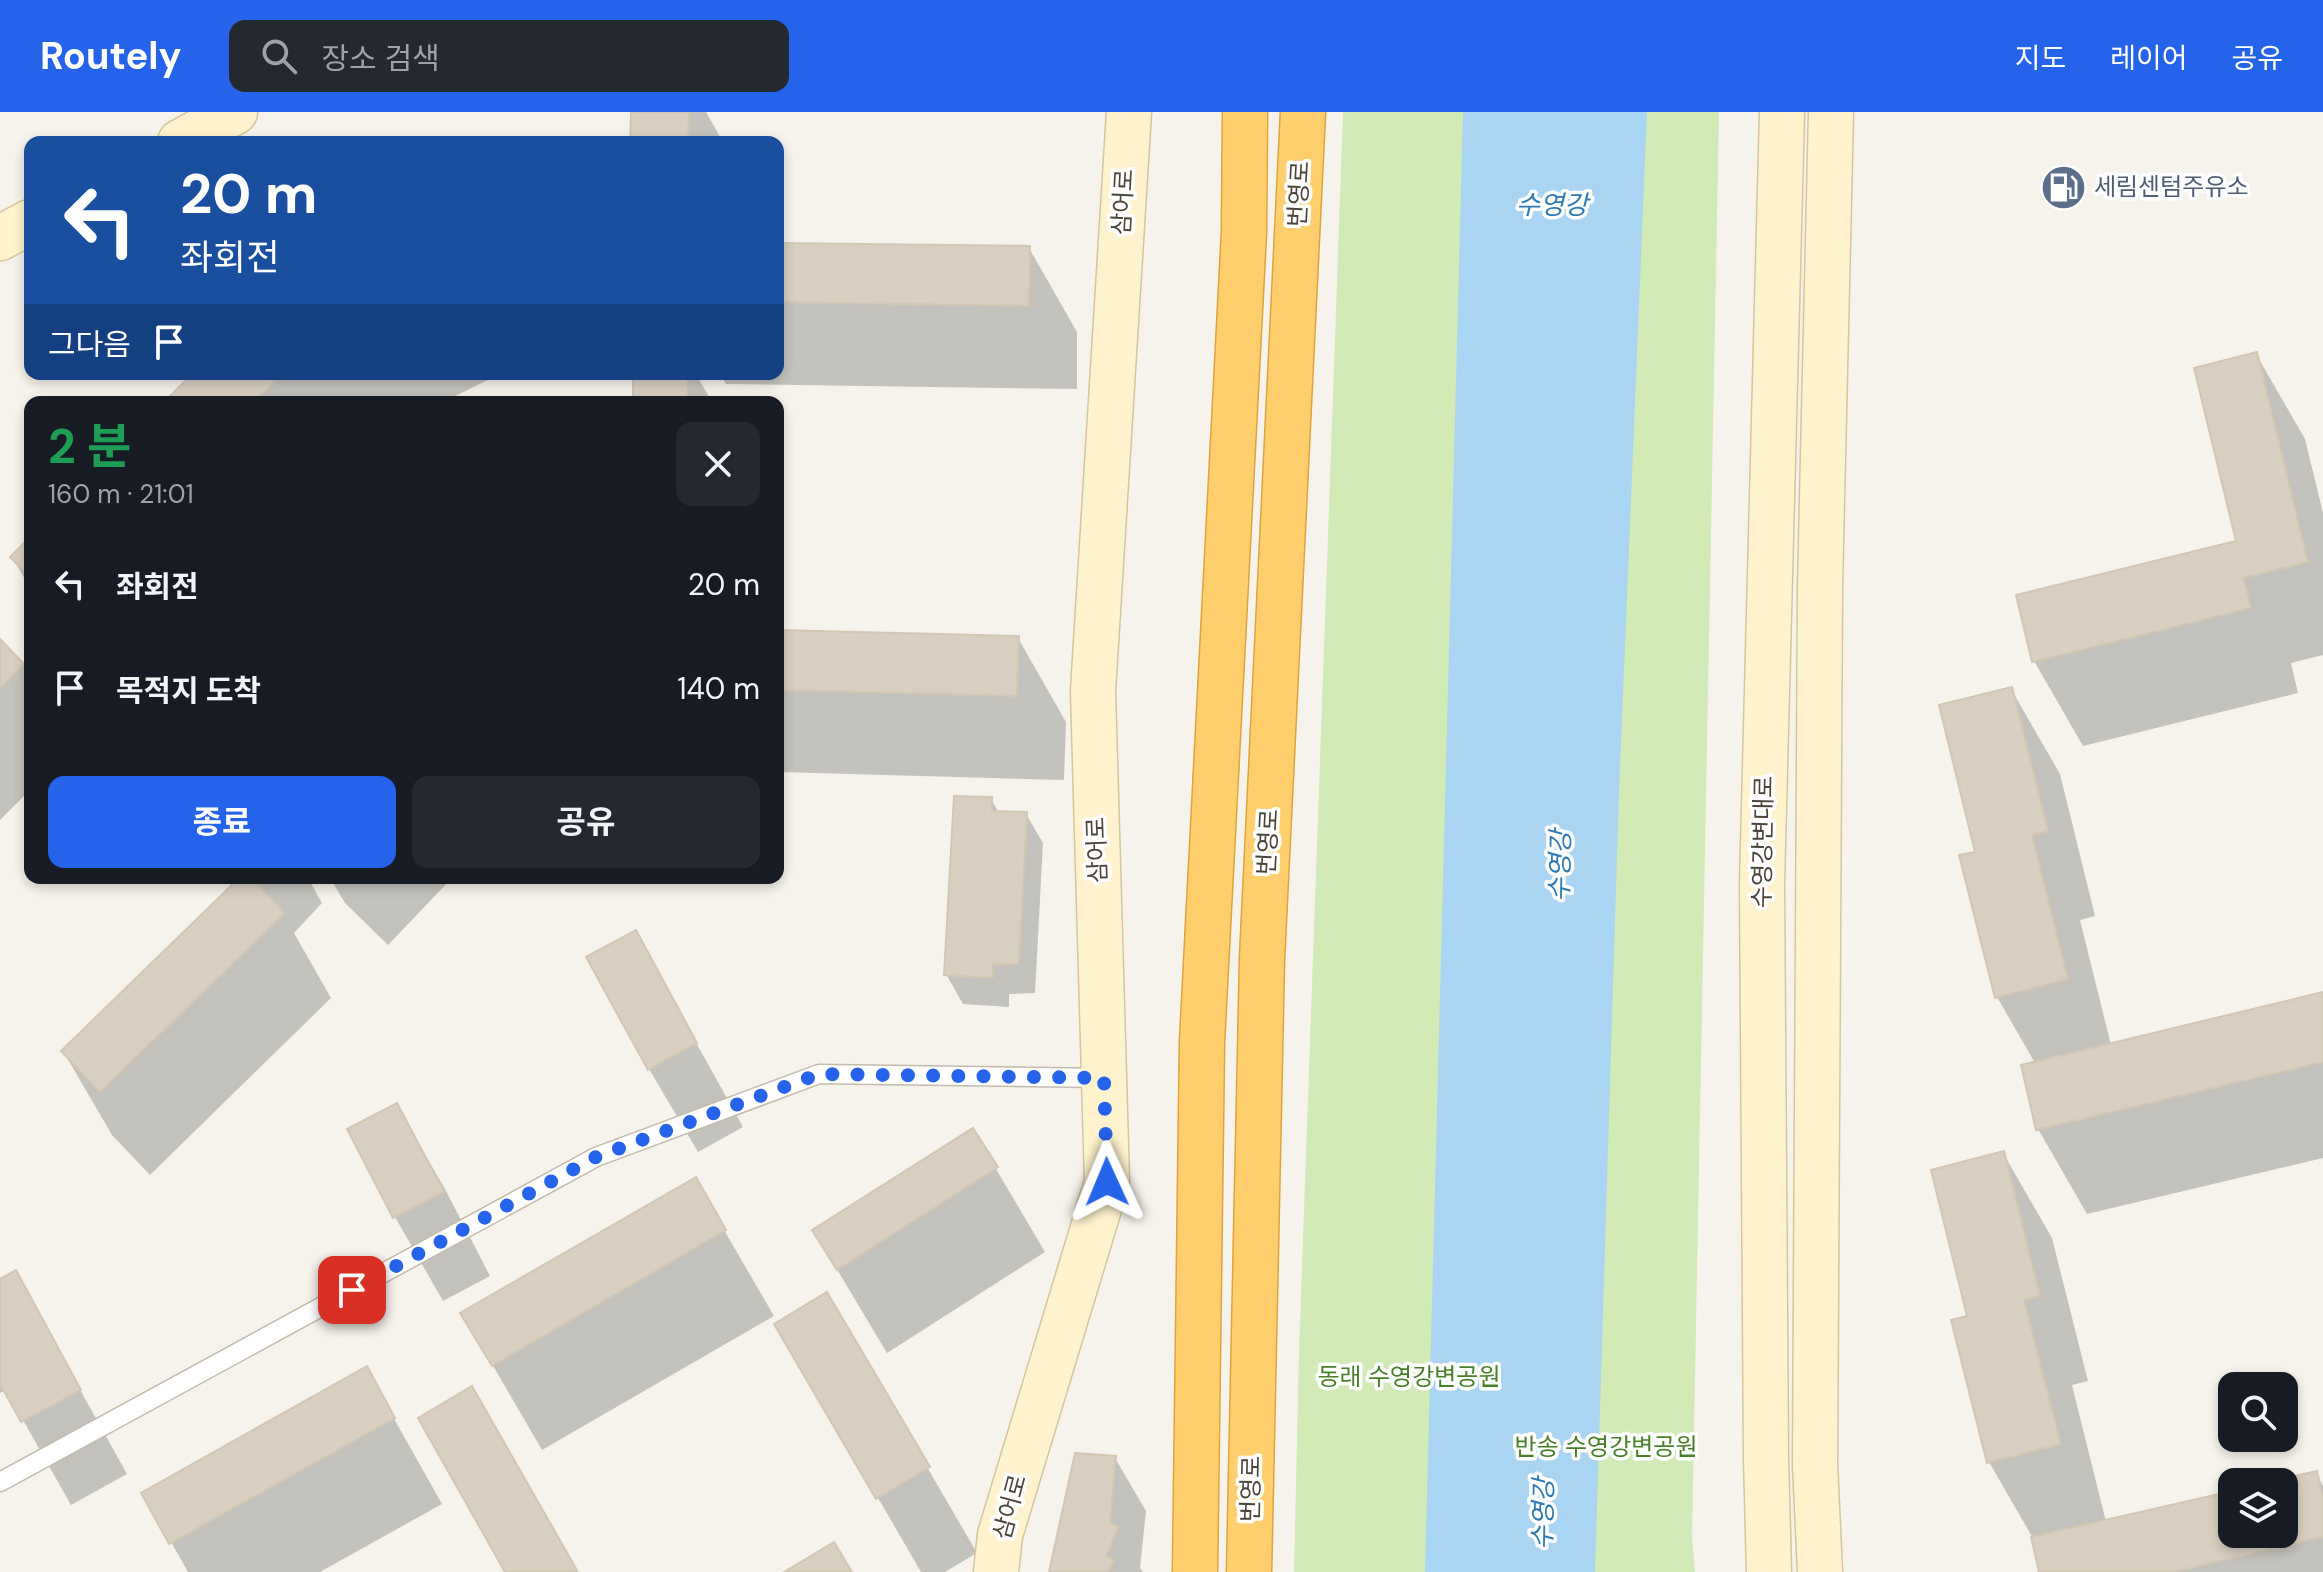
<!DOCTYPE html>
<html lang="ko">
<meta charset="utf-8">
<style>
:root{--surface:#171b24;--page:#242831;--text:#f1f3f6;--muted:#9ea1a6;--accent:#2563eb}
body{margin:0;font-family:"DM Sans","Noto Sans KR",sans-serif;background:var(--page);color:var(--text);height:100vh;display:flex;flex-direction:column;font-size:30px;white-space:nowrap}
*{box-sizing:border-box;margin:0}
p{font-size:26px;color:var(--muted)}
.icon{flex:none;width:44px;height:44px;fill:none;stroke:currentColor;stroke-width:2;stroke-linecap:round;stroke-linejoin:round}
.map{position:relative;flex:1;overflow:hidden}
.sheet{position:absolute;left:24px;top:284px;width:760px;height:488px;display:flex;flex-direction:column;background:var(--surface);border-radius:16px;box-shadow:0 4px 12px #0003}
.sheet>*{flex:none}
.guide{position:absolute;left:24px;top:24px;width:760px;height:244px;border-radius:16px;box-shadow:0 4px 12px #0003;background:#1a4fa0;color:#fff;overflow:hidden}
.tools{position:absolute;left:2218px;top:1260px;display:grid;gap:16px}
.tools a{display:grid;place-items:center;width:80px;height:80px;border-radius:16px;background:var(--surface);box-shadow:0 4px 12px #0003;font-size:40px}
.pin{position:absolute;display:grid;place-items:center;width:68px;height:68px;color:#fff;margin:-34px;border-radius:16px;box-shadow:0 4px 12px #0006}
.me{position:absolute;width:88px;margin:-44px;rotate:359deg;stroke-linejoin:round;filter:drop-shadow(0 0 6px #0008)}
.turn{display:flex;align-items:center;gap:28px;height:168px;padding:0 24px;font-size:36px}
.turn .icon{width:104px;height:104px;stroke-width:2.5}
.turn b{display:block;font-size:56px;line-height:68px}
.then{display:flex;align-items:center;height:76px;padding:0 24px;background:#0003;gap:16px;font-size:30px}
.round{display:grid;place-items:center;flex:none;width:84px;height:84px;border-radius:16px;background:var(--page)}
.summary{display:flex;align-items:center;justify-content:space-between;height:136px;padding:0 24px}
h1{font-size:48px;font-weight:700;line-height:60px;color:#1e9e55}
.cta{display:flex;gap:16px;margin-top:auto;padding:16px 24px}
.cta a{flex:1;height:92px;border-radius:16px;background:var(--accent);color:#fff;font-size:32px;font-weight:700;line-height:92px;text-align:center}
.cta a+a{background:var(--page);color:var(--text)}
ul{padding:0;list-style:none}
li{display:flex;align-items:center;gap:24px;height:104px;padding:0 24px}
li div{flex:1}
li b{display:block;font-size:30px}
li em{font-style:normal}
header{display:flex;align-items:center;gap:48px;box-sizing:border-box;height:112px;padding:0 40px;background:var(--accent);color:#fff}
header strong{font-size:38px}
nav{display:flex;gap:44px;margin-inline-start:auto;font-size:28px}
.search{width:560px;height:72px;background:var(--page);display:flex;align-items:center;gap:20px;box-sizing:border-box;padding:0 28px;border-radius:16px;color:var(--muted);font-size:30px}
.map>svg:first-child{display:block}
</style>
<header>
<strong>Routely</strong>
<div class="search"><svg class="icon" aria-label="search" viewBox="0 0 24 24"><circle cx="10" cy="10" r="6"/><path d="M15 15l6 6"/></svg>장소 검색</div>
<nav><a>지도</a><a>레이어</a><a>공유</a></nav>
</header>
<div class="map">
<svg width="2323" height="1460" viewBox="0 0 2323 1460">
<rect width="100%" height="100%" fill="#f6f3ec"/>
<polygon fill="#d2eab5" points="1343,0 1719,0 1692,1425 1695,1460 1294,1460 1299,1240"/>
<polygon fill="#a9d4f2" points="1463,0 1647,0 1619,678 1595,1460 1425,1460"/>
<g fill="#0003">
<polygon points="633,0 706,0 723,30 632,30"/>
<polygon points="778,133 1029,136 1077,220 1077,277 726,272 720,262 778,262"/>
<polygon points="2256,242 2305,327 2323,401 2323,543 2291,551 2298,581 2083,634 2034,549 2239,430"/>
<polygon points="195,262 500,262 443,290 167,290"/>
<polygon points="635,262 696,262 712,290 635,290"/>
<polygon points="30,428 30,476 12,445"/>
<polygon points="778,520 1018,526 1066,610 1064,668 778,660"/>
<polygon points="0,530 23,553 30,566 30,678 0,708"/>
<polygon points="2011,577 2060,662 2095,804 2080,808 2111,933 2323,882 2323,1046 2087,1102 2038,1017 2035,951 1997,885 1977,741"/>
<polygon points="991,687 999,701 1026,702 1043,731 1035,881 1009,882 1009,895 963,892 946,862"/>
<polygon points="223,766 308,766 322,791 294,821 331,886 150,1063 112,1023 63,939 233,775"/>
<polygon points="330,766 452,766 388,833 345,791"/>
<polygon points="635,821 743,1015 698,1040 649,957"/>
<polygon points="396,993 445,1077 490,1164 443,1189 395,1105"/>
<polygon points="973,1018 1045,1140 887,1241 814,1119"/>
<polygon points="2003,1041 2052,1126 2088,1269 2072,1273 2106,1410 2232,1381 2232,1422 2284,1422 2284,1370 2278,1370 2316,1361 2323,1374 2323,1460 2041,1460 2034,1428 1989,1350 1969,1206"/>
<polygon points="695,1068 774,1204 542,1338 463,1202"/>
<polygon points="15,1161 127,1362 71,1393 6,1278 0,1281 0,1169"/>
<polygon points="827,1183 977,1441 945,1460 921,1460 777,1212"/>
<polygon points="366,1257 442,1392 320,1460 188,1460 144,1382"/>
<polygon points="1115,1346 1146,1399 1140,1456 1143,1460 1051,1460"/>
</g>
<g fill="#d8cfc1" stroke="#d3c7b4" stroke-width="2">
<polygon points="631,0 689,0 688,30 630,30"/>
<polygon points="778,131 1030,134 1029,194 778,190"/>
<polygon points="2257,240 2308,450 2243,466 2251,496 2032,550 2016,483 2236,429 2194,256"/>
<polygon points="192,262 282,262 254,290 164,290"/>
<polygon points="633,262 688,262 687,290 633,290"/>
<polygon points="30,425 30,465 10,445"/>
<polygon points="778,518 1019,524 1017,584 778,578"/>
<polygon points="0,527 24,552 0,576"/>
<polygon points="2012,575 2048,719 2032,723 2068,867 1995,886 1959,743 1975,740 1939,593"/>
<polygon points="954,684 992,685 992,699 1027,700 1019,852 993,853 993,866 944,863"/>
<polygon points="239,766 251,766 285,801 100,980 61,939"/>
<polygon points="636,818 697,931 648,958 586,845"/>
<polygon points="2323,880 2323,950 2036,1018 2021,953"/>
<polygon points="397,991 444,1080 393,1106 347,1017"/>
<polygon points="973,1016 998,1055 837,1158 812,1118"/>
<polygon points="2004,1039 2040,1184 2024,1188 2061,1332 1987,1351 1951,1208 1967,1204 1931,1058"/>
<polygon points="696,1065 726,1118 492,1254 460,1201"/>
<polygon points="16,1158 81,1278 21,1310 0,1272 0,1167"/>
<polygon points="827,1180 930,1355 876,1387 774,1212"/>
<polygon points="367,1254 395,1306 169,1432 141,1381"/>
<polygon points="472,1274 578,1460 505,1460 418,1306"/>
<polygon points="1075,1341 1116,1344 1110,1411 1119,1414 1106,1444 1114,1448 1109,1460 1049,1460"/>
<polygon points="2317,1359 2323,1386 2323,1425 2173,1460 2039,1460 2031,1425 2232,1379 2232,1422 2284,1422 2284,1370 2269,1370"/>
<polygon points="834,1430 852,1460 784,1460"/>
</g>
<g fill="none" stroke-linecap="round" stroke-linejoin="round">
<defs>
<polyline id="lane" points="0,1370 596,1045 819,962 1104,966"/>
<g id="secondary">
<polyline points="180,30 235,0"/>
<polyline points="0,126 30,110"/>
<polyline points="996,1460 1000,1423 1107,1070 1093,579 1129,0"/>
<polyline points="1769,1460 1766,1345 1762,772 1782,0"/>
<polyline points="1820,1460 1815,1352 1820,475 1831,0"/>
</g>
<g id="highway">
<polyline points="1195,1460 1202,930 1244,120 1245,0"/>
<polyline points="1249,1460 1262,847 1303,0"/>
</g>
</defs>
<use href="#lane" stroke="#c2bbae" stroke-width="21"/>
<use href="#secondary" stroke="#d6c79b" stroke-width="47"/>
<use href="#highway" stroke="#e0a43c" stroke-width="47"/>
<use href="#lane" stroke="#fff" stroke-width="18"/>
<use href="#secondary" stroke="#fff3cd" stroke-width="44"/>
<use href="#highway" stroke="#ffcf6e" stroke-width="44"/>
</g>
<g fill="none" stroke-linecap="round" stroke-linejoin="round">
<polyline stroke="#2563eb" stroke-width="14" stroke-dasharray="0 25.2" points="352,1178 596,1045 819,962 1104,966 1107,1070"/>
</g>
<defs>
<symbol id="fuel-disc" viewBox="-11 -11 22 22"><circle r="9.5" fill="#5c6f8a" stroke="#fff"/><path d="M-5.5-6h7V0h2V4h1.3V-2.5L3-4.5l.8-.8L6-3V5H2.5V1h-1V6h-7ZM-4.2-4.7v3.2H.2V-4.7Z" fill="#fff"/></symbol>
</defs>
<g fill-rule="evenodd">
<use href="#fuel-disc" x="2038" y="50" width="51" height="51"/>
</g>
<g text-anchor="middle" stroke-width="7" stroke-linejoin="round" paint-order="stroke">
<g font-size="24" fill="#4e5e75" stroke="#fff" text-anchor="start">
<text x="2094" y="83">세림센텀주유소</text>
</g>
<g font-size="24" fill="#4b4439" stroke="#fff">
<text transform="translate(1299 82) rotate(-87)" y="8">번영로</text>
<text transform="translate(1123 90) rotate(-87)" y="8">삼어로</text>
<text transform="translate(1268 730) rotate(-87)" y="8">번영로</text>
<text transform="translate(1763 730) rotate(-89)" y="8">수영강변대로</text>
<text transform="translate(1097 738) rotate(-92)" y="8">삼어로</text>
<text transform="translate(1251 1377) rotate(-89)" y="8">번영로</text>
<text transform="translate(1010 1395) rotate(-75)" y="8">삼어로</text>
</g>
<g font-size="24" fill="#4a7f2a" stroke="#fff">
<text x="1409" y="1273">동래 수영강변공원</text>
<text x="1606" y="1343">반송 수영강변공원</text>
</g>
<g font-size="26" font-style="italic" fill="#2e7ab2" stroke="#fff">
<text x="1552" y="102">수영강</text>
<text transform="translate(1560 754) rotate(-89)" y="9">수영강</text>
<text transform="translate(1543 1402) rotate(-89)" y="9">수영강</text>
</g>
</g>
</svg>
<div class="tools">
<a><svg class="icon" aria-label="search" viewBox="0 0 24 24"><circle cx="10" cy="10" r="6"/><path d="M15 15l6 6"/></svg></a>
<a><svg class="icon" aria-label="layers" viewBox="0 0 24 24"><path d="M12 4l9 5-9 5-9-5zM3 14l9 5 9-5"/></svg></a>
</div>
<div class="pin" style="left:352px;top:1178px;background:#d93025"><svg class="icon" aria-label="arrive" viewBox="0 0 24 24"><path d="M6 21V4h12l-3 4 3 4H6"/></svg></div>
<svg class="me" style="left:1107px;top:1070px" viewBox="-20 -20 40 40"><path d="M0-17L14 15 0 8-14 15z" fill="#2563eb" stroke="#fff" stroke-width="4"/></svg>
<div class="guide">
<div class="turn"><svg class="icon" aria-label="left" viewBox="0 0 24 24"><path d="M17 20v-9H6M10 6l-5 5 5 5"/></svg><div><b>20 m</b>좌회전</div></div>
<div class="then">그다음<svg class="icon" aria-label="arrive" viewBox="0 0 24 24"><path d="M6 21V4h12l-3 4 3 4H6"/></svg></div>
</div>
<section class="sheet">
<div class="summary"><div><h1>2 분</h1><p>160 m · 21:01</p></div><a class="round"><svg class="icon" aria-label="close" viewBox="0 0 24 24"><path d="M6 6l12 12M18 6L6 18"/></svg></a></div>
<ul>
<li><svg class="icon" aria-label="left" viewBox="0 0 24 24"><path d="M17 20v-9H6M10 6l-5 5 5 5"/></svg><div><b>좌회전</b></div><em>20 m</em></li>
<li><svg class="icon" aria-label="arrive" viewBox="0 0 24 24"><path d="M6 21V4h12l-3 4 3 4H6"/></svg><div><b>목적지 도착</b></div><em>140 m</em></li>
</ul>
<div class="cta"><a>종료</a><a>공유</a></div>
</section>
</div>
